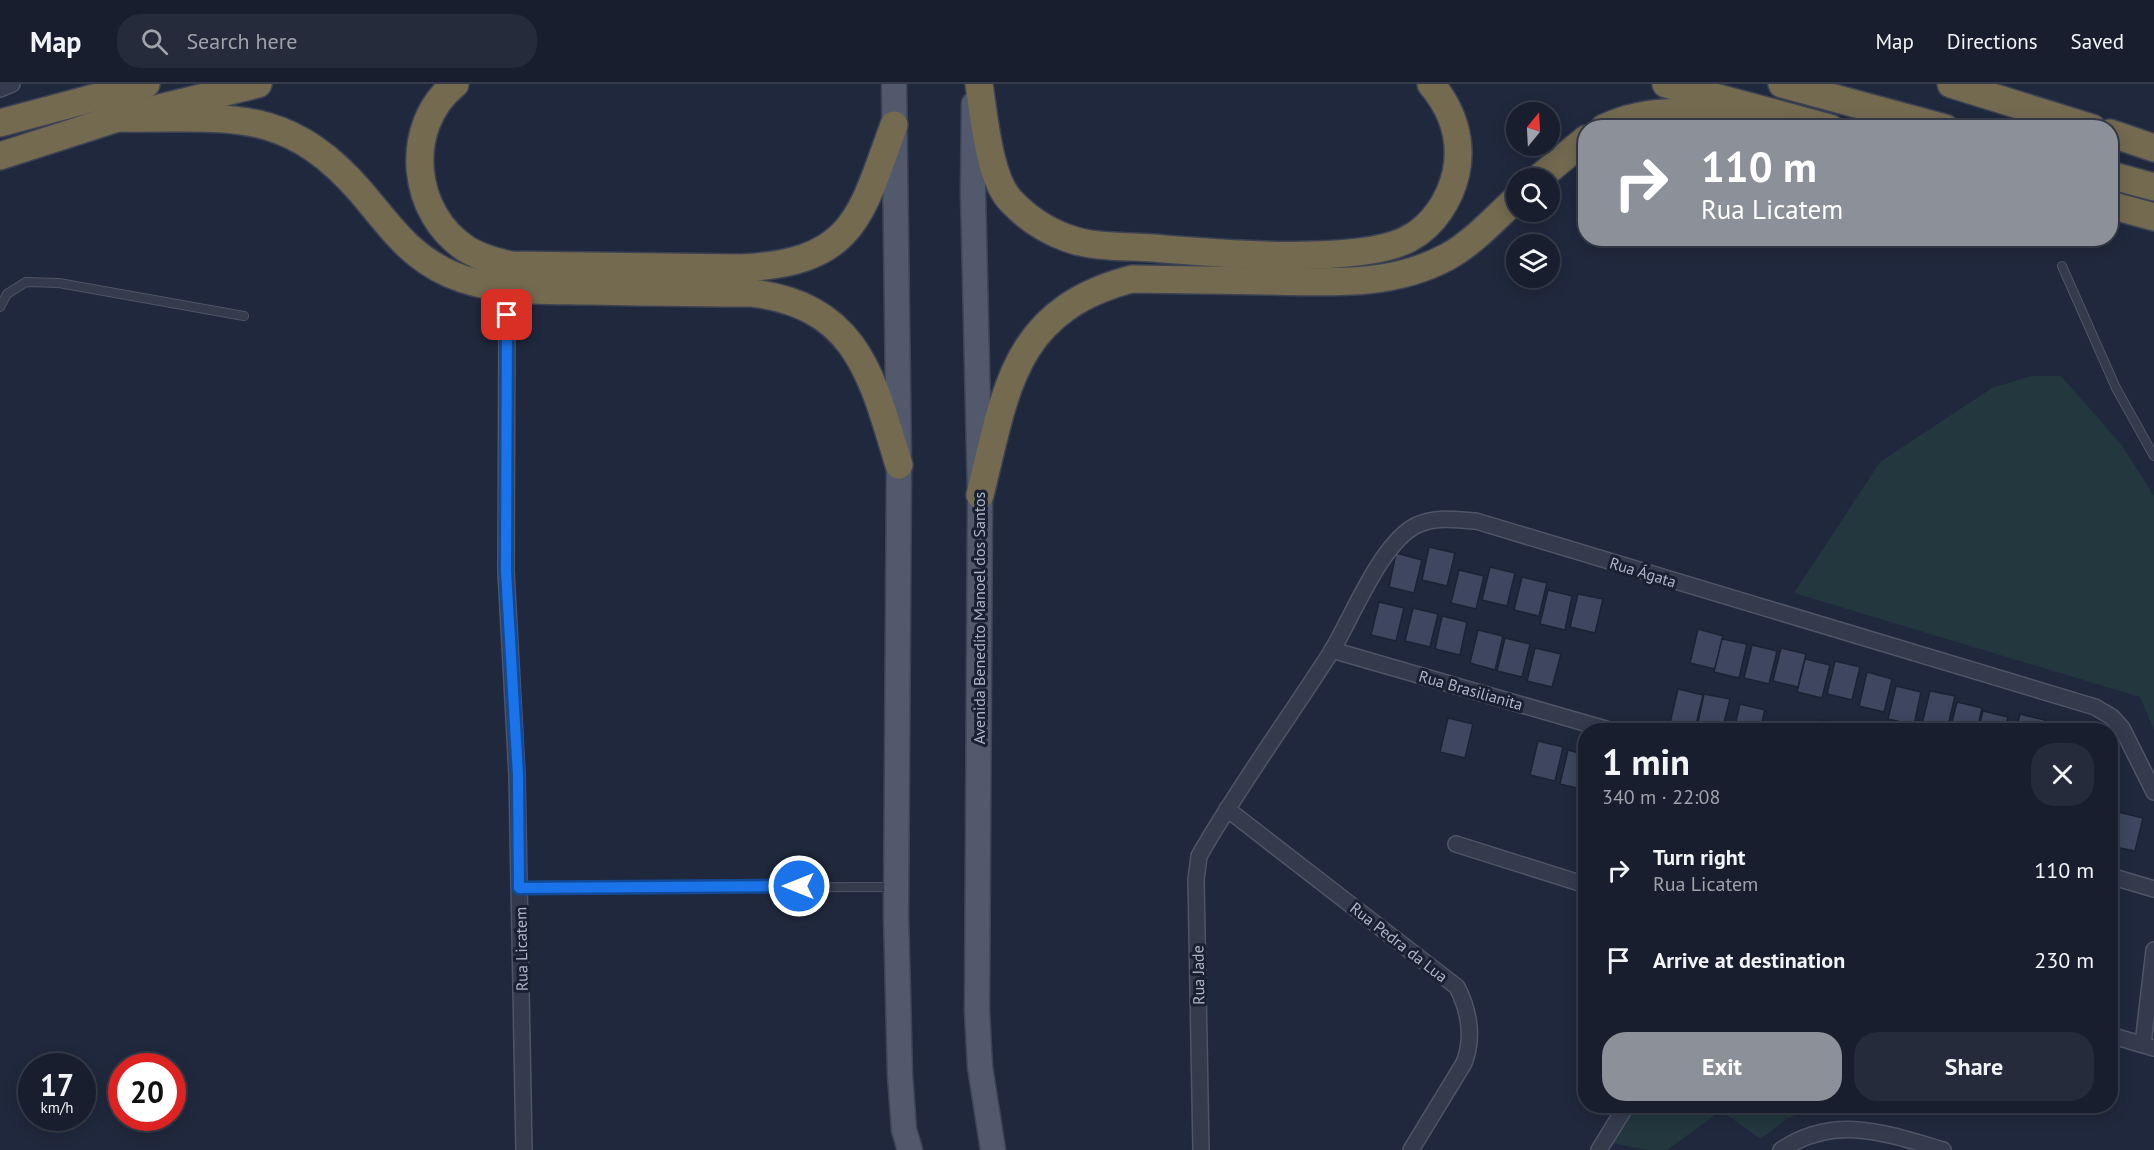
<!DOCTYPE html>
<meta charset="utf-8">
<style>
:root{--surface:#181e2e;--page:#252b3a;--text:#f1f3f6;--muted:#9fa2aa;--line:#363c4a;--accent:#8c9099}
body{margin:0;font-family:"PT Sans",sans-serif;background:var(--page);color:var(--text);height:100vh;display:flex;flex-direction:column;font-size:22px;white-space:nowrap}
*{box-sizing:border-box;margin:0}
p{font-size:20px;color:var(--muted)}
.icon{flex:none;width:33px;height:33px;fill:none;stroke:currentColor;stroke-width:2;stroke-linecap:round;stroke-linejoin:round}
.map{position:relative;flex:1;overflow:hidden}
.sheet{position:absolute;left:1578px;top:639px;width:540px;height:390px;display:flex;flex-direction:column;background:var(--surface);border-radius:24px;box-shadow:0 3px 15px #0003,0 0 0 2px var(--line)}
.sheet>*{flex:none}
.banner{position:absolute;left:1578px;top:36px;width:540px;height:126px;border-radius:24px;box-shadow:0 3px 15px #0003,0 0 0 2px var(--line);background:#8c9099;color:#fff;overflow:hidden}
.needle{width:39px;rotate:18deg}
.tools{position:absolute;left:1506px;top:18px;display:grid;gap:12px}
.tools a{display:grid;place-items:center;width:54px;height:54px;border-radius:50%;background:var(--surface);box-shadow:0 3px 15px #0003,0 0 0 2px var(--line);font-size:30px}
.speed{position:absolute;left:18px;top:969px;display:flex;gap:12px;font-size:30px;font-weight:700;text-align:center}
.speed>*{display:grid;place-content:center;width:78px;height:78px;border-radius:50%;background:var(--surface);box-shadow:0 3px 15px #0003,0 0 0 2px var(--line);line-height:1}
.speed small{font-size:15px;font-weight:400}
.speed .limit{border:9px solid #d22;background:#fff;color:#111}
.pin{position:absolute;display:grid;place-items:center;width:51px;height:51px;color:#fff;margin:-26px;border-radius:12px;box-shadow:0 3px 9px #0006}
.me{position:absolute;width:66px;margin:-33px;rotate:270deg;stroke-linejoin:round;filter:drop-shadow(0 0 4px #0008)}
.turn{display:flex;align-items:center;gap:21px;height:126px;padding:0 24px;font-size:27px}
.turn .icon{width:78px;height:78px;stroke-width:2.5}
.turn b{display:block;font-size:42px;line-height:51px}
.round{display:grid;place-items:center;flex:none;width:63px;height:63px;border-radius:24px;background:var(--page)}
.head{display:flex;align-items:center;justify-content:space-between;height:102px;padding:0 24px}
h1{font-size:36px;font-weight:700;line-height:45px}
.action{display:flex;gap:12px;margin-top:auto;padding:12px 24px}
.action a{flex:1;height:69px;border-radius:24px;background:var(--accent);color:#fff;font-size:24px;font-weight:700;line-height:69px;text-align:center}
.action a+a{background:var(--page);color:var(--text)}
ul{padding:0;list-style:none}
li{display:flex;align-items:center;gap:18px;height:90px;padding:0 24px}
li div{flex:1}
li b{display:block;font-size:22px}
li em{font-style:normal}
header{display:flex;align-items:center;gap:36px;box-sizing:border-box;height:84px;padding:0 30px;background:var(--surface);border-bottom:2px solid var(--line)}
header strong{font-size:28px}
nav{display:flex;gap:33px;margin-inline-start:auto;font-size:21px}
.search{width:420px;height:54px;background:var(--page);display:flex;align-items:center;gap:15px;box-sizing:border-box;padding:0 21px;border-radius:24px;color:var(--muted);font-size:22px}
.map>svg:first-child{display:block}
</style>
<header>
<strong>Map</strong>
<div class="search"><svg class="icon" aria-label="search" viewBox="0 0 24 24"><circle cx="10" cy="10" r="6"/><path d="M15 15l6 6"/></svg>Search here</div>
<nav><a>Map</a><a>Directions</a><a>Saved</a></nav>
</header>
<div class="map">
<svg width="2154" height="1066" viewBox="0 0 2154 1066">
<rect width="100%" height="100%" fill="#20283d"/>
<g fill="#22373e">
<polygon points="2031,292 2061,292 2121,360 2154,412 2154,646 2140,613 1794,509 1880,378 1992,304"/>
<polygon points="1633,1022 1823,1022 1788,1034 1761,1055 1721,1027 1667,1066 1648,1066 1611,1059"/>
</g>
<g fill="#3e475f" stroke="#1b2233" stroke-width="1.5">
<polygon points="1429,463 1455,469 1447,502 1422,496"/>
<polygon points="1396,469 1422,476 1414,509 1389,503"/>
<polygon points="1490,483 1515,489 1507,522 1482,516"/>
<polygon points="1459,486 1484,492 1476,525 1451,519"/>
<polygon points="1522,493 1547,499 1539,532 1514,526"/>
<polygon points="1548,506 1572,512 1565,546 1540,540"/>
<polygon points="1578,510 1603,515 1595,549 1570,543"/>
<polygon points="1379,518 1404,524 1396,557 1371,551"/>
<polygon points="1413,524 1438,530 1430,563 1405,557"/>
<polygon points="1442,532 1467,538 1460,571 1435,565"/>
<polygon points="1698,545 1723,552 1715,585 1690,579"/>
<polygon points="1478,546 1503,552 1495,586 1470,579"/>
<polygon points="1505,554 1530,560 1522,593 1497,587"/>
<polygon points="1722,555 1747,560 1739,594 1714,588"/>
<polygon points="1752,561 1777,567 1769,600 1744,594"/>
<polygon points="1535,564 1561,570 1552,603 1527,597"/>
<polygon points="1781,564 1806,570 1798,603 1773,597"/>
<polygon points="1805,575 1830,581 1822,614 1797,608"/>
<polygon points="1835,577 1860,583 1852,616 1827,610"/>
<polygon points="1867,588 1892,595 1884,628 1859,622"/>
<polygon points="1896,602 1921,608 1914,641 1888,635"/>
<polygon points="1678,605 1703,611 1695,645 1670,639"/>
<polygon points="1930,607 1955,612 1947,646 1922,640"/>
<polygon points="1704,610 1730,615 1722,646 1697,643"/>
<polygon points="1957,618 1982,624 1977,646 1950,646"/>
<polygon points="1740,620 1765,626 1760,646 1734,646"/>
<polygon points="1983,627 2008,633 2005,646 1978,646"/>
<polygon points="2020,630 2045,636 2042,646 2016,646"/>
<polygon points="1448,634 1473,640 1465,674 1440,668"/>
<polygon points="1820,636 1845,643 1844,646 1817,646"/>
<polygon points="1538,657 1563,663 1555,697 1530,691"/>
<polygon points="1568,666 1586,671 1585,706 1560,700"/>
<polygon points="2118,728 2143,734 2135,767 2110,762"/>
</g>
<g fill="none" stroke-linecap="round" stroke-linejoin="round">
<defs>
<g id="lane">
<polyline points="2062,182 2116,304 2154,372"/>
<polyline points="0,223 7,210 26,198 59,199 244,232"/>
<polyline points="520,804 895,803"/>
</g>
<g id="street">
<polyline points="0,5 12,0"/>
<polyline points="507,231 506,487 517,691 524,1066"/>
<polyline points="1332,566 1609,646"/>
<path d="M 1227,725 L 1457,903 C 1469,926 1474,954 1464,979 L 1411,1066"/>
<polyline points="1456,760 1586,801"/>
<polyline points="2110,792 2154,805"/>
<polyline points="2110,951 2154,964"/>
<polyline points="2143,960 2154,866"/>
<path d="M 1201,1066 L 1196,796 L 1199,772 C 1239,702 1287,637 1331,568 C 1352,534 1381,458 1417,441 C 1436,432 1456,436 1476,437 L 2095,623 L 2112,633 L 2122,644 L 2154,708"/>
<polyline points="1599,1066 1626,1022"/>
<path d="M 1781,1066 C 1835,1030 1885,1049 1943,1066"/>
</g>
<g id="primary">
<polyline points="894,0 899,381 896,830 900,991 904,1046 910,1066"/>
<polyline points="974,20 973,108 980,411 977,927 980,983 993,1066"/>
</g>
<g id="highway">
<path d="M 455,0 C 402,43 411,131 468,166 C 482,174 496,178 511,181 L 742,184 C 854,178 860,134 894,41"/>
<path d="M 979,0 C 984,31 989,95 1011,117 C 1027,134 1045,146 1067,154 C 1093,164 1126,162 1153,164 C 1211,169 1362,182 1410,154 C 1434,141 1450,115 1456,89 C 1463,56 1452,25 1431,0"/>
<polyline points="1666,0 1830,44"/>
<polyline points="1782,0 1945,44"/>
<polyline points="1951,0 2092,44"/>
<path d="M 118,34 C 225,36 284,19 361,108 C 390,142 408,171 450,190 C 494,209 542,206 589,207 C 643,208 697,209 752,209 C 858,222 872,293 899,381"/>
<polyline points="0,39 146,0"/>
<path d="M 1604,44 C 1665,15 1729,34 1791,44"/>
<polyline points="2110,49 2154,64"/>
<polyline points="0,72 118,34 258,0"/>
<polyline points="2110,91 2154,103"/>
<polyline points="1539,94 1586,55"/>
<polyline points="2110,121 2154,133"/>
<path d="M 980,411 C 1006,307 1012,226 1132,195 C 1178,196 1223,196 1269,197 C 1330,198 1391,203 1447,173 C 1473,159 1494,135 1516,115"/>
</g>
</defs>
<use href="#lane" stroke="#4f5567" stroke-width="10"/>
<use href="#street" stroke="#4f5567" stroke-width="18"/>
<use href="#primary" stroke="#3d4456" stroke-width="27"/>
<use href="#highway" stroke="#3c4254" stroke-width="30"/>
<use href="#lane" stroke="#343b4d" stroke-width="8"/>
<use href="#street" stroke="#343b4d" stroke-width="15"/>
<use href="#primary" stroke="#52596d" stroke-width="24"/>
<use href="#highway" stroke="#736a50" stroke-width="27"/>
</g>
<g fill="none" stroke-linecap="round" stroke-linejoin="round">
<defs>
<polyline id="route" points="507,231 506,487 518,691 519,804 799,802"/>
</defs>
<use href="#route" stroke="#114b97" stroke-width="15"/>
<use href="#route" stroke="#1a73e8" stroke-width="10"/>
</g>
<g text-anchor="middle" stroke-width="6" stroke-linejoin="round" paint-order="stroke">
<g font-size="16" fill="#afb5c9" stroke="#192031">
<text transform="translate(1643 488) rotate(17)" y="6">Rua Ágata</text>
<text transform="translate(979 534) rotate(-90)" y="6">Avenida Benedito Manoel dos Santos</text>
<text transform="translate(1471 606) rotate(16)" y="6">Rua Brasilianita</text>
<text transform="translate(1399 858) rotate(38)" y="6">Rua Pedra da Lua</text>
<text transform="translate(521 865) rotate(-91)" y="6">Rua Licatem</text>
<text transform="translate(1198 891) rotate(-91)" y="6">Rua Jade</text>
</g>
</g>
</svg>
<div class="tools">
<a><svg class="needle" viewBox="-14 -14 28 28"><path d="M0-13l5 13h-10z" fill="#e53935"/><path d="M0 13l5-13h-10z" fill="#9fa2aa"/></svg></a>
<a><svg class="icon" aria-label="search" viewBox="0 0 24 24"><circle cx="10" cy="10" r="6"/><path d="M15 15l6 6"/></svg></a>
<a><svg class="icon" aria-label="layers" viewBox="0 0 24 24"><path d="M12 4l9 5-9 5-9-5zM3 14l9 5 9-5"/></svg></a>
</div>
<div class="speed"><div>17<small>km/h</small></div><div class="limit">20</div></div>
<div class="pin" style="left:507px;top:231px;background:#d93025"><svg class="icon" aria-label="arrive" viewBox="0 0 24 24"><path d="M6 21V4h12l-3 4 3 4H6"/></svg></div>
<svg class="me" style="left:799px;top:802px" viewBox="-20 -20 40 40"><circle r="17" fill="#1a73e8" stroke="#fff" stroke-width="3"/><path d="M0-11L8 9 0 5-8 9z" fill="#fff"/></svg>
<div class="banner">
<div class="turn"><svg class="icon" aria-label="right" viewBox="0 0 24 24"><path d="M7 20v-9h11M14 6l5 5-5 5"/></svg><div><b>110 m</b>Rua Licatem</div></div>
</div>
<section class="sheet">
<div class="head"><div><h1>1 min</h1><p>340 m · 22:08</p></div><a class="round"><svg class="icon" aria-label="close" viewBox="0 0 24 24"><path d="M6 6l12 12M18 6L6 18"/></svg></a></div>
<ul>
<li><svg class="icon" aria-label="right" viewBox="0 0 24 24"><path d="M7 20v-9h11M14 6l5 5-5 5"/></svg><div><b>Turn right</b><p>Rua Licatem</p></div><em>110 m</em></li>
<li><svg class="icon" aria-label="arrive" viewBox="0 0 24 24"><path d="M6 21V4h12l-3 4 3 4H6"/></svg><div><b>Arrive at destination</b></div><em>230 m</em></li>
</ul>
<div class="action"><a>Exit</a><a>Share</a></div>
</section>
</div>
